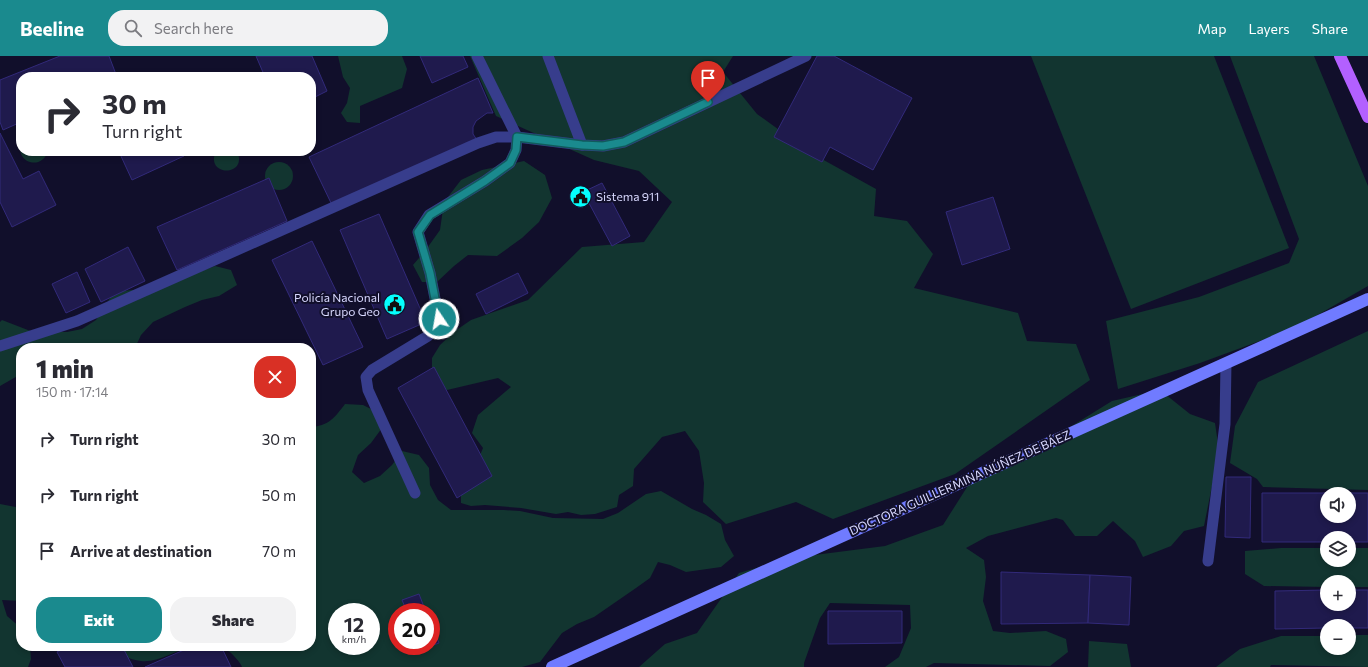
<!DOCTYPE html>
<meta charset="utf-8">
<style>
:root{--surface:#fff;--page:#f2f2f3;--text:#2b2b33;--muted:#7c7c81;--accent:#1a8a8e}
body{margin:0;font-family:Commissioner,sans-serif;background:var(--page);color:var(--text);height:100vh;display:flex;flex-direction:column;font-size:15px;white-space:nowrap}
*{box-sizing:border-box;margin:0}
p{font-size:13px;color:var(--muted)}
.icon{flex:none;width:22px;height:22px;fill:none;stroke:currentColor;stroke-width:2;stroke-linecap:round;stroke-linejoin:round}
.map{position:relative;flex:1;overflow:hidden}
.drawer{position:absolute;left:16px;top:287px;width:300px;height:308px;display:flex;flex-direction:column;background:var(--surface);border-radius:16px;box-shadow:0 2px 6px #0003}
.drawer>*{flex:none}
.guide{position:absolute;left:16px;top:16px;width:300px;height:84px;border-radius:16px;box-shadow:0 2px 6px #0003;background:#fff;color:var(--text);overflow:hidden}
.fabs{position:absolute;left:1320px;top:431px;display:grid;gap:8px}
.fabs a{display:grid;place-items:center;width:36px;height:36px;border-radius:50%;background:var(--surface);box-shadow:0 2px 6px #0003;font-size:20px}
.speed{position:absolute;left:328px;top:547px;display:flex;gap:8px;font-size:20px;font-weight:700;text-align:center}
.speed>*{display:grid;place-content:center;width:52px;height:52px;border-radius:50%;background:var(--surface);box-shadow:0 2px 6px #0003;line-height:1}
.speed small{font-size:10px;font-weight:400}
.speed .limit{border:6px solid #d22;background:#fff;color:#111}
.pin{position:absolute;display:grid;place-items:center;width:34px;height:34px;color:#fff;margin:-41px -17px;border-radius:50% 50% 50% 0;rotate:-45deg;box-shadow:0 0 4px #0007}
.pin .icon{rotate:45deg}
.me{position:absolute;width:44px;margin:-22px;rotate:348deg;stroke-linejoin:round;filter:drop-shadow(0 0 3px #0008)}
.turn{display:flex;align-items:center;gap:14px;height:84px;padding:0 20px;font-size:18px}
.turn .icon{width:52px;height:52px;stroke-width:2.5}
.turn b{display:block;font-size:28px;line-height:34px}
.round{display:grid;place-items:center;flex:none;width:42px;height:42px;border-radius:16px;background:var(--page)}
.overview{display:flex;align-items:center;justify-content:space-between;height:68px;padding:0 20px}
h1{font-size:24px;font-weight:800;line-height:30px}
.action{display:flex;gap:8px;margin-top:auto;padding:8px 20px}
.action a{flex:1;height:46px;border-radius:16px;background:var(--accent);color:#fff;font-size:16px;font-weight:800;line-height:46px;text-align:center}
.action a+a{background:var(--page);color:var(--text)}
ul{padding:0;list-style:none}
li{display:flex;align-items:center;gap:12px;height:56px;padding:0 20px}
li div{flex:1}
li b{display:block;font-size:15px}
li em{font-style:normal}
header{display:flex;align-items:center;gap:24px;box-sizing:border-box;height:56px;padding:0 20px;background:var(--accent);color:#fff}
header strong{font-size:19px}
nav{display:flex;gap:22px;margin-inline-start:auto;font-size:14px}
.search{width:280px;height:36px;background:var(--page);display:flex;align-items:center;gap:10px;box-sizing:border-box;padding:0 14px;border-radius:16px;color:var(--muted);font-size:15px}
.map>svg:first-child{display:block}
</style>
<header>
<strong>Beeline</strong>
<div class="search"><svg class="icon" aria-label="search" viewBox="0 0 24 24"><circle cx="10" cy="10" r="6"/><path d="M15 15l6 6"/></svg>Search here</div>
<nav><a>Map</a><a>Layers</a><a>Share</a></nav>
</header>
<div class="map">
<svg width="1368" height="611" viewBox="0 0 1368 611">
<rect width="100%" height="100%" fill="#110f2b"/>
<g fill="#123530" fill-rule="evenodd">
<polygon points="338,0 402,0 407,13 402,32 360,50 360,67 347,66 341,57 347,47 350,32 343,21"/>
<polygon points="470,0 733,0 723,16 757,58 811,97 876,133 874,160 907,165 933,198 914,232 1018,257 1027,285 1076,288 1090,324 955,418 833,463 796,446 726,468 703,446 704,427 699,395 685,375 662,381 634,413 633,430 619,439 617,451 595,458 581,459 568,456 556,458 521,452 485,449 471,450 461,447 461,435 469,426 483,392 472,377 478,359 511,331 498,322 447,334 432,323 432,302 440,289 455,275 471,264 528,244 582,191 644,186 672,146 639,115 594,104 496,60"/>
<polygon points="1031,0 1214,0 1289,192 1131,253"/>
<polygon points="1230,0 1314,0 1368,130 1368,230 1295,272 1200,307 1118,333 1106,265 1199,241 1289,207 1299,183"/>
<path d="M 21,87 L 21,95 L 48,95 C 42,115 15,107 21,87 Z"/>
<path d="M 216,95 L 237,95 C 249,121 204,121 216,95 Z"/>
<polygon points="524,105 545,119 552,142 539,166 522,182 497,200 468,199 454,210 437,226 422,226 413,209 425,195 440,174 444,146 461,124 482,114"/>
<circle cx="279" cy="120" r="14"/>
<polygon points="215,210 231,214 237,229 219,240 202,244 185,251 153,266 141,279 135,292 21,292 21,318 0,330 0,266 2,264 33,276 67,276 82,273 96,264 114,236 132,234 147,236 182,222"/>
<polygon points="1368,275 1368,434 1263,431 1257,423 1230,407 1235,370 1258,326"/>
<polygon points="1160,334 1190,358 1215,367 1219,395 1204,470 1184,475 1171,490 1143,501 1135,485 1113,465 1097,480 1075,480 1063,464 1056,462 988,480 966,492 984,504 986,521 983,545 993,575 1010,577 1046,575 1066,583 1068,596 1050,610 934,607 926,611 885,611 899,601 911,572 910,549 830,547 820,562 804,607 804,611 639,611 665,588 697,577 739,517 791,502 885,490 943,469 969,428 1054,381 1112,345"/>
<path d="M 345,348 L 363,349 L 377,356 L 382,372 L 371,387 L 358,399 L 352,416 L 364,427 L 380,420 L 392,409 L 402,395 L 419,399 L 429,412 L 430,429 L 438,444 L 451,454 L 504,454 L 520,455 L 553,462 L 603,463 L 618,457 L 646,438 L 661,435 L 692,453 L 706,459 L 721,468 L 725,484 L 734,500 L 721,511 L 686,516 L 670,509 L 658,506 L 650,522 L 636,532 L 594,561 L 577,568 L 562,577 L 540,606 L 522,611 L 242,611 C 241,607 231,596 228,595 C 226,594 194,591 191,591 C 175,594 158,607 141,605 C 129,604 118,597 108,590 L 311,590 L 311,371 C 329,370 335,361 345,348 ZM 337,556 L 371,556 L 371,590 L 337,590 ZM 397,556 L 431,556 L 431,590 L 397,590 Z"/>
<polygon points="0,448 21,452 21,545 2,544 7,560 21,572 21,590 30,590 31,603 28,611 0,611"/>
<polygon points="1281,492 1327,492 1327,504 1349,504 1349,492 1368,492 1368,531 1349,531 1349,526 1327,526 1327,531 1264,530 1245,518 1245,495"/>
<polygon points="1349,579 1368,579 1368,611 1271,609 1270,611 1216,611 1240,593 1281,580 1327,580 1327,592 1349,592"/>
<polygon points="1089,585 1127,588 1131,611 1088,611"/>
</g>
<g fill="#1f1a4d" stroke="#322a7a" fill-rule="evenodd">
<polygon points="60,0 109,0 117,21 21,21 21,66 3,74 0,66 0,24"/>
<polygon points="256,0 312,0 327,35 311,43 311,21 278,21 276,19 265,21"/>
<polygon points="420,0 463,0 468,11 432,27"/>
<polygon points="817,0 834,0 912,42 873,114 830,91 822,106 774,81"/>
<polygon points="478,22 493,57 487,57 476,65 473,71 473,78 477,84 332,149 309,101"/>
<polygon points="0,77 23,123 39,115 56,149 12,171 0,146"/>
<polygon points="127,95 182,95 184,100 132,124 120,98"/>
<polygon points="269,122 287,165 177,214 157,171"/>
<polygon points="602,127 630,180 612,190 583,136"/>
<polygon points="993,141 1010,193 962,209 946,156"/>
<polygon points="379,158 426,266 387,283 340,174"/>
<polygon points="312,185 363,291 323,309 272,204"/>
<polygon points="128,191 145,225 101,246 85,213"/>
<polygon points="77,216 90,246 66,257 52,228"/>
<polygon points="518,217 528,237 486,258 476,238"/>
<polygon points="434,311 492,420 457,442 398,332"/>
<polygon points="1226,421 1251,421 1250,482 1225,481"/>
<path d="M 1262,437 L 1368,437 L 1368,486 L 1349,486 L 1349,482 L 1327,482 L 1327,486 L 1262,486 ZM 1327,438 L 1349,438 L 1349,460 L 1327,460 Z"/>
<polygon points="1001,516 1090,519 1088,567 1001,568"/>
<polygon points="1090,519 1131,521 1129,569 1088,567"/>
<polygon points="1327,534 1327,548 1349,548 1349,534 1368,534 1368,572 1349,572 1349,570 1327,570 1327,572 1275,573 1275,535"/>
<polygon points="419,538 426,556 407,556 402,544"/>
<polygon points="828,555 902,555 902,587 828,588"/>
<polygon points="431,567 439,587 431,590"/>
<polygon points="69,590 122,590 133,611 65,611 57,596"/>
<polygon points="193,590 221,590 231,611 145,611"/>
<polygon points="412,590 430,590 415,596"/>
</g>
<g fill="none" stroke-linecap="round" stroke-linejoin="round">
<g stroke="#373d8c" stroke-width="11">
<polyline points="548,0 582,89"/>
<polyline points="0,290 77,265 478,87 496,81 517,81 582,89 603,90 624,86 806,0"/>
<polyline points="415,437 368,334 366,321 372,314 428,280 439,263 430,217 418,176 429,159 485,125 510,107 516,94 517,81 477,0"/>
<polyline points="1208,505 1225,368 1226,307"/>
</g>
<polyline stroke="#707bff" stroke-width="12" points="552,611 1368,243"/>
<polyline stroke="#b360ff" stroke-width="12" points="1340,0 1368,61"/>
</g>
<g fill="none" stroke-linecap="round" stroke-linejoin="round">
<defs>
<polyline id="route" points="439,263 430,217 418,176 430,159 485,125 510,107 516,94 517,81 582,89 603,90 624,86 708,46"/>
</defs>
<use href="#route" stroke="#115a5c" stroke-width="10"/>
<use href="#route" stroke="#1a8a8e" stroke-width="7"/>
</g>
<defs>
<symbol id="civic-disc" viewBox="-11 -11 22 22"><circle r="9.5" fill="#05fffe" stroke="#110f2b"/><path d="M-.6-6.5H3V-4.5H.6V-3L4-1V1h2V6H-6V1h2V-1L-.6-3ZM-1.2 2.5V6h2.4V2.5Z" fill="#111"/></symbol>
</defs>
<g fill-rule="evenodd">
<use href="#civic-disc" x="568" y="128" width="25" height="25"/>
<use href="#civic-disc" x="382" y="236" width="25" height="25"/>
</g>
<g text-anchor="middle" stroke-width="4" stroke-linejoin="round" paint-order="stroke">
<g font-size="12" fill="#d9d9ff" stroke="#110f2b" text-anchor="start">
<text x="596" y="145">Sistema 911</text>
<text x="380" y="246" text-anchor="end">Policía Nacional<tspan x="380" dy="14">Grupo Geo</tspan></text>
</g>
<g font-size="12" fill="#d9d9ff" stroke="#110f2b">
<text transform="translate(960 427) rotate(-24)" y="4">DOCTORA GUILLERMINA NÚÑEZ DE BÁEZ</text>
</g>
</g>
</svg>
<div class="fabs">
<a><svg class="icon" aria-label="sound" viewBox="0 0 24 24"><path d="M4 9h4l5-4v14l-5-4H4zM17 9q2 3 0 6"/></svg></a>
<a><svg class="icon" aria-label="layers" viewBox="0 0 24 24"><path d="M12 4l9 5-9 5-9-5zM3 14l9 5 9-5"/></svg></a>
<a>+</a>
<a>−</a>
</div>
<div class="speed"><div>12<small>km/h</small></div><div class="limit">20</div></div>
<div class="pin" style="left:708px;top:46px;background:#d93025"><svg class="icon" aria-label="arrive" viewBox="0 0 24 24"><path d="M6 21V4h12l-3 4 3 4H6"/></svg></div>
<svg class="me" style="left:439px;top:263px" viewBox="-20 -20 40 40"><circle r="17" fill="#1a8a8e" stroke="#fff" stroke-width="3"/><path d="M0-11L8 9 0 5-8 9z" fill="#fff"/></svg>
<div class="guide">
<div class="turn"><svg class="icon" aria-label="right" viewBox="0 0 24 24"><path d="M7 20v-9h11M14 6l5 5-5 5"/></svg><div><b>30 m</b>Turn right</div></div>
</div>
<section class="drawer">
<div class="overview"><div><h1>1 min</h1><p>150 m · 17:14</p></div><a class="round" style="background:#d93025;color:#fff"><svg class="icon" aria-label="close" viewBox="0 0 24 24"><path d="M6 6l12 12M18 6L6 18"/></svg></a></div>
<ul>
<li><svg class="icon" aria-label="right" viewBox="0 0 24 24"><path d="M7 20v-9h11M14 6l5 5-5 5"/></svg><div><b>Turn right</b></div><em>30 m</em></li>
<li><svg class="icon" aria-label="right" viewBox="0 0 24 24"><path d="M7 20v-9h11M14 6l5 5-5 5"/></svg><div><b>Turn right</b></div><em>50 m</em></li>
<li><svg class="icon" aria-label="arrive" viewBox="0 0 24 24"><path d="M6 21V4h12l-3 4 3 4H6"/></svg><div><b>Arrive at destination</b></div><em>70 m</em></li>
</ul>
<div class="action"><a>Exit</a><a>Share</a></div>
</section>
</div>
